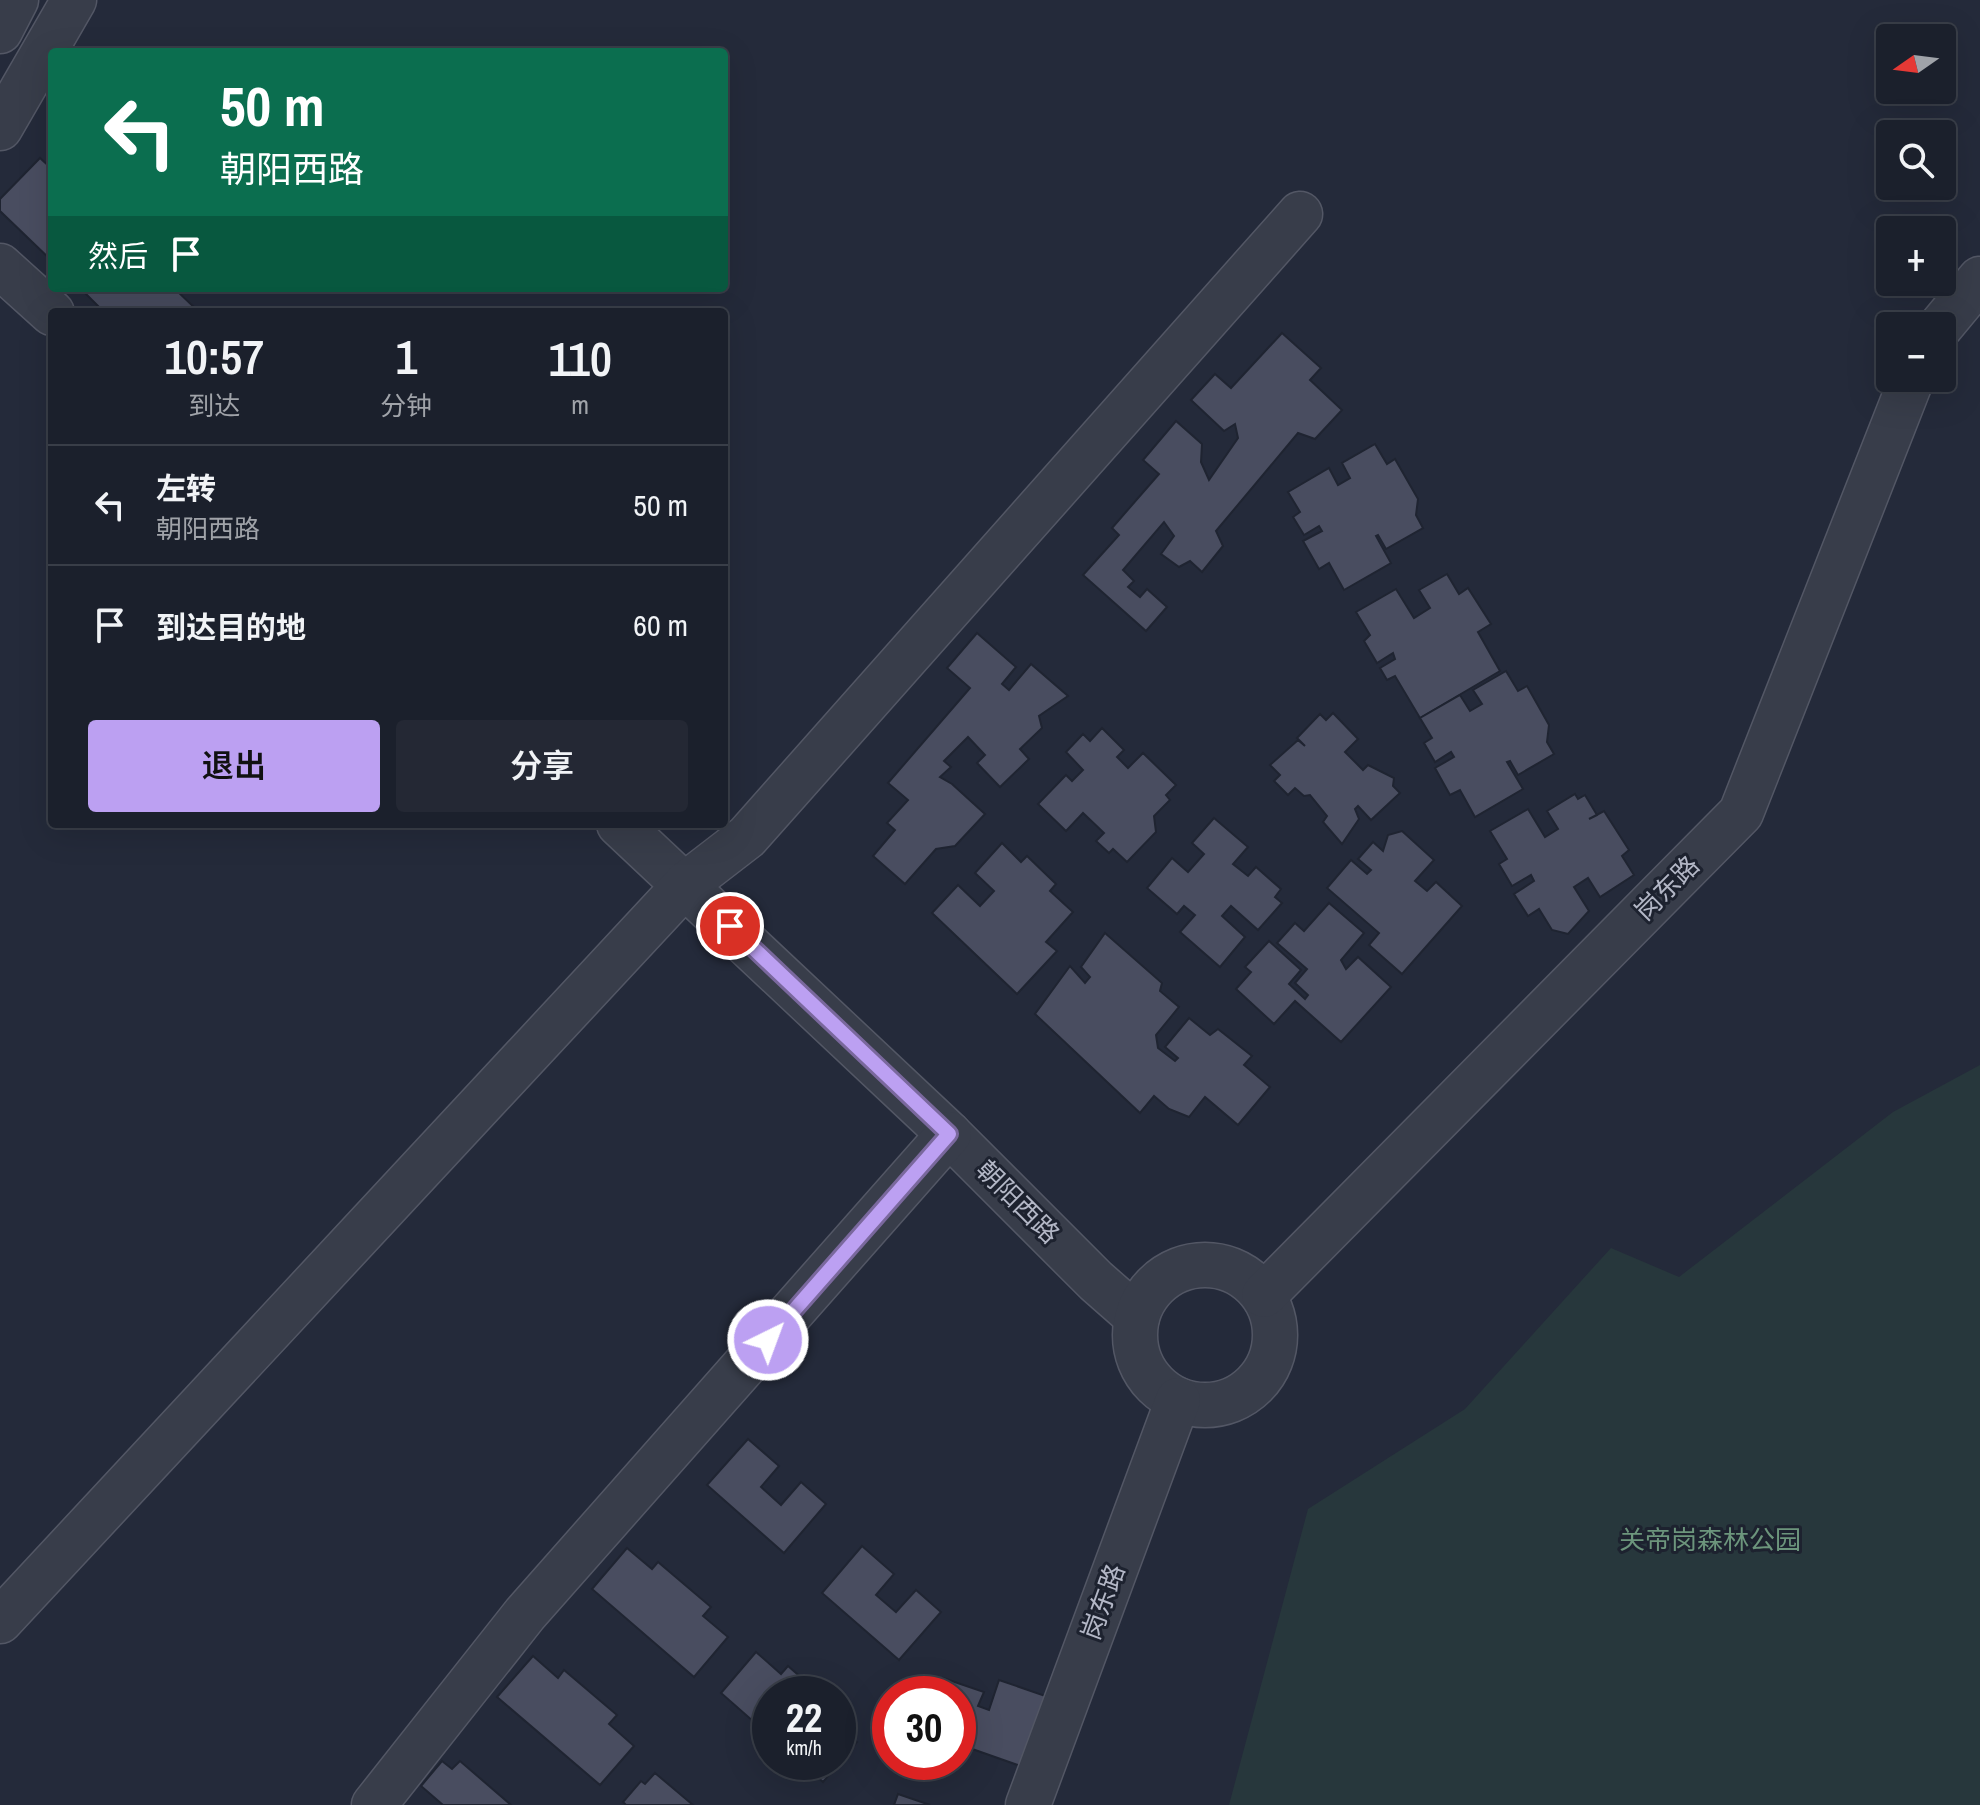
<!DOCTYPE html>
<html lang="zh">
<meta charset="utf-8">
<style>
:root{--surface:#1b202c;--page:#242834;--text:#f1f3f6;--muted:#a0a3a9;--line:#393e48;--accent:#bca0f2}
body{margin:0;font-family:"Archivo Narrow","Noto Sans SC",sans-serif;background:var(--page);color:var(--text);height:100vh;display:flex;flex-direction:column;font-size:30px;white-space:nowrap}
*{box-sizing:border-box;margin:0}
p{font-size:26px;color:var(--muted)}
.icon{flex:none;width:44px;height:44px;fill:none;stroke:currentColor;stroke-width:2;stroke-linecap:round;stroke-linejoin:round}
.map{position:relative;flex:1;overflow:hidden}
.drawer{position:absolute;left:48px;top:308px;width:680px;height:520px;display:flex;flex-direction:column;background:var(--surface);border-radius:8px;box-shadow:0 8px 32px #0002,0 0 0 2px var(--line)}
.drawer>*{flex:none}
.guide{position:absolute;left:48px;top:48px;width:680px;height:244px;border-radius:8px;box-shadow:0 8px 32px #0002,0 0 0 2px var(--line);background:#0b6e4f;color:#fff;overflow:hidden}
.needle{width:52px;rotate:256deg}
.tools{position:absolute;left:1876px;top:24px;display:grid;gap:16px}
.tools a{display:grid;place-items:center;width:80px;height:80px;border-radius:8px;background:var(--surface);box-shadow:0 8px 32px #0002,0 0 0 2px var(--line);font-size:40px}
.speed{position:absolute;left:752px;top:1676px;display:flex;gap:16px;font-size:40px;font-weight:700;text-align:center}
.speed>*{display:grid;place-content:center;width:104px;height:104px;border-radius:50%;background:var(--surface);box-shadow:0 8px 32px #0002,0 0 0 2px var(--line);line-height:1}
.speed small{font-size:20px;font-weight:400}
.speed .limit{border:12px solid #d22;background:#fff;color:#111}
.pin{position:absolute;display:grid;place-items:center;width:68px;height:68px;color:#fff;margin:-34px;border:4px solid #fff;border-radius:50%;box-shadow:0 2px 8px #0007}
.me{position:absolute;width:88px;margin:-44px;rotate:42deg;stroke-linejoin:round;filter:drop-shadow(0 0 6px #0008)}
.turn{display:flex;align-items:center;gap:28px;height:168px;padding:0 40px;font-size:36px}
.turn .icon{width:104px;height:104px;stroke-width:2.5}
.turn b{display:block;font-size:56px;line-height:68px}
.then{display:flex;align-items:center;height:76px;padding:0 40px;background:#0003;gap:16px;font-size:30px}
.eta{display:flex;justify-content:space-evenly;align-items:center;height:136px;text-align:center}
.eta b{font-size:48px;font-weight:600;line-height:56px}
.action{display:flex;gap:16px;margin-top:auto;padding:16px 40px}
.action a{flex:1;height:92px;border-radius:8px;background:var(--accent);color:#111;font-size:32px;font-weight:600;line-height:92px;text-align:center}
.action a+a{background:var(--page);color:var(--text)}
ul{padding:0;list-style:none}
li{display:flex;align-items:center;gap:24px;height:120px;padding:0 40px;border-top:2px solid var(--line)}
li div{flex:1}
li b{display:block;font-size:30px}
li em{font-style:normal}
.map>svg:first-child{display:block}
</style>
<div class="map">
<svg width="1980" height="1805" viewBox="0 0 1980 1805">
<rect width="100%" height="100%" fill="#242a3a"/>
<polygon fill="#27373c" points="1980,1065 1980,1805 1229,1805 1308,1509 1465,1409 1611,1248 1679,1277 1893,1112"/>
<g fill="#494d60" stroke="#1f2431" stroke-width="2">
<polygon points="40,158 52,169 52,261 0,211 0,199"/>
<polygon points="80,288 174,288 199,312 104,312"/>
<polygon points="1282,333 1321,368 1310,380 1342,410 1315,439 1298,433 1216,531 1223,546 1202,572 1190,561 1179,567 1161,554 1174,536 1164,522 1123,570 1134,581 1128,587 1140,597 1147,589 1167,607 1146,631 1083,575 1119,535 1112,528 1159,474 1143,460 1176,421 1202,444 1201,462 1209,480 1238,438 1235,424 1224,431 1191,400 1215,374 1231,388"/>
<polygon points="1375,444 1387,464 1395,459 1418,499 1416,515 1423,528 1386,549 1378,535 1376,536 1391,563 1344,590 1329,563 1319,569 1303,541 1322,531 1319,526 1304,535 1293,517 1300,512 1288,492 1329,468 1338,485 1350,478 1342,463"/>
<polygon points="1447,574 1459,594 1468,588 1491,624 1478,632 1500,671 1420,718 1395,676 1387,680 1380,668 1395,659 1393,653 1377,663 1364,641 1370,635 1356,612 1396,589 1414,618 1430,608 1419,590"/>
<polygon points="977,633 1016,667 1002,684 1009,690 1031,664 1068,696 1039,716 1042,728 1020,749 1029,759 1000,787 977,763 985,755 968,737 944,761 951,767 940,777 952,784 985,814 955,846 936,849 905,884 873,856 895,830 887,823 908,800 888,783 970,688 947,668"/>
<polygon points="1506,671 1518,691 1527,686 1549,725 1547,742 1554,754 1518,775 1510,761 1507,762 1523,789 1475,817 1460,790 1450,795 1435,768 1454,757 1451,752 1435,762 1424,743 1432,738 1420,718 1460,695 1470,711 1482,704 1473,690"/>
<polygon points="1333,713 1358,739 1345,752 1363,770 1368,765 1394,778 1393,786 1400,793 1371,820 1358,806 1355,809 1359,819 1342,844 1323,822 1327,816 1310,795 1304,796 1295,788 1288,795 1274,781 1280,775 1270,765 1298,740 1305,746 1297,738 1320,714 1326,720"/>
<polygon points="1102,728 1124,750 1117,757 1128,768 1143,753 1176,785 1166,795 1170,800 1154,816 1156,832 1127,862 1113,849 1109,853 1096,841 1104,833 1083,813 1066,831 1038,804 1066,775 1072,781 1083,770 1066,752 1083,734 1090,741"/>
<polygon points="1575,794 1578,799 1585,795 1597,815 1589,819 1604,811 1629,850 1622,856 1634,875 1600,897 1588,878 1574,887 1589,911 1568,934 1552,930 1539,909 1528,916 1514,894 1534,881 1531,875 1512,886 1499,864 1507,859 1490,831 1528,809 1545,837 1558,829 1547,811"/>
<polygon points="1214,818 1248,847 1233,864 1248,876 1256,867 1281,889 1275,897 1282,903 1258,930 1231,906 1222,916 1245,937 1220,967 1180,932 1195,915 1184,906 1177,914 1147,888 1172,858 1188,872 1204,854 1192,843"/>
<polygon points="1402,831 1434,860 1415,881 1427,891 1436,882 1462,906 1402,974 1369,945 1379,933 1327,888 1351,860 1367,874 1371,870 1358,859 1373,842 1383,851 1388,835"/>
<polygon points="1002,843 1021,862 1027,856 1056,884 1050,891 1073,912 1046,942 1057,951 1017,994 932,913 958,885 980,906 994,891 975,873"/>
<polygon points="1329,903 1364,933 1341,960 1346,969 1358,957 1391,987 1341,1042 1295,1001 1274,1024 1236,989 1251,972 1245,967 1269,941 1301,970 1289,984 1305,999 1308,995 1295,983 1307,969 1277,943 1295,923 1304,931"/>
<polygon points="1105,933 1162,983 1160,991 1179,1007 1156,1035 1158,1048 1175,1061 1178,1058 1165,1047 1189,1018 1210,1035 1218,1029 1252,1056 1244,1065 1270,1087 1238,1125 1205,1097 1189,1117 1169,1109 1154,1096 1140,1113 1035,1014 1070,966 1085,983 1090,977 1081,967"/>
<polygon points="748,1439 779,1466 761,1487 781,1505 801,1482 826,1504 784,1553 707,1485"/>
<polygon points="862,1546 894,1574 876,1595 896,1612 916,1590 941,1612 899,1660 822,1593"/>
<polygon points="627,1548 652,1569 658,1562 711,1607 703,1616 728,1637 694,1677 592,1589"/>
<polygon points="756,1652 781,1674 788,1666 820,1694 770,1694 770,1736 721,1693"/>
<polygon points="533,1656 558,1678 564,1670 617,1715 609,1724 634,1746 600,1785 497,1697"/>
<polygon points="943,1678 984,1692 978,1706 989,1710 999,1680 1057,1700 1032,1770 958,1744 958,1694 937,1694"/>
<polygon points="838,1725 857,1742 823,1782 800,1762 838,1762"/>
<polygon points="442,1761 452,1769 460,1761 511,1805 443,1805 421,1786"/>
<polygon points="655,1773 693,1805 626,1805 623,1802 641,1781 645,1784"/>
<polygon points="898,1794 930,1805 894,1805"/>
</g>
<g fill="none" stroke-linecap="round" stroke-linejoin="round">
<defs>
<g id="minor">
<polyline points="0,31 16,0"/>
<polyline points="0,128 74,0"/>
<polyline points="0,266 52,313"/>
<polyline points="1941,326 1980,279"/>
<polyline points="619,824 949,1134 1096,1281 1137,1317"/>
<circle cx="1205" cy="1335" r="70"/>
<polyline points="1264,1295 1741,813 1912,378"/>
<polyline points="0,1621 686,884 747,837 1300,214"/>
<polyline points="374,1805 525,1614 949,1134"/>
<polyline points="1028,1805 1178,1400"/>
</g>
</defs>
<use href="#minor" stroke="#535765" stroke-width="47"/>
<use href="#minor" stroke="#383d4a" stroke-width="44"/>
</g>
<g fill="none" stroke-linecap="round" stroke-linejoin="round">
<defs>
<polyline id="route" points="730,926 949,1134 768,1340"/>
</defs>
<use href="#route" stroke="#7a689d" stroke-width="20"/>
<use href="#route" stroke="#bca0f2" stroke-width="14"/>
</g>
<g text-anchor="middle" stroke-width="6" stroke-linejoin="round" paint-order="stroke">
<g font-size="26" fill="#b3b7c6" stroke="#1d222f">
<text transform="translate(1667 888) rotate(-45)" y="9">岗东路</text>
<text transform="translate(1018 1202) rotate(45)" y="9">朝阳西路</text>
<text transform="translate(1103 1602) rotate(-70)" y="9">岗东路</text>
</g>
<g font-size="26" fill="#6c957c" stroke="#1d222f">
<text x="1710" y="1549">关帝岗森林公园</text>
</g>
</g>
</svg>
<div class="tools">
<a><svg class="needle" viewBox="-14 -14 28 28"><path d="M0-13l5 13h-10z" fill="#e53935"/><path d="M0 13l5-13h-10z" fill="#a0a3a9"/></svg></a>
<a><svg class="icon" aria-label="search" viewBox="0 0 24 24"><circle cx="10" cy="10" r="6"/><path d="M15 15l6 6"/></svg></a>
<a>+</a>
<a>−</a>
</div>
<div class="speed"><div>22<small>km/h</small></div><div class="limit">30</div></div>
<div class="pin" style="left:730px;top:926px;background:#d93025"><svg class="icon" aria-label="arrive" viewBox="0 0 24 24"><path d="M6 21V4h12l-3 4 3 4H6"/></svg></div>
<svg class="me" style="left:768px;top:1340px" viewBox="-20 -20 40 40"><circle r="17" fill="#bca0f2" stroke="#fff" stroke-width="3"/><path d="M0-11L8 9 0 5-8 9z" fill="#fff"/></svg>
<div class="guide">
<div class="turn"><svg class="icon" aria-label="left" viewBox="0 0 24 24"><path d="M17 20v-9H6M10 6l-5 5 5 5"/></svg><div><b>50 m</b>朝阳西路</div></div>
<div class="then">然后<svg class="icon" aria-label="arrive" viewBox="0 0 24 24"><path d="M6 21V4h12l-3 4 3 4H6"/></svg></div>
</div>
<section class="drawer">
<div class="eta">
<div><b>10:57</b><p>到达</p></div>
<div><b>1</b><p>分钟</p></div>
<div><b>110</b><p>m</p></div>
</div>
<ul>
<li><svg class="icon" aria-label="left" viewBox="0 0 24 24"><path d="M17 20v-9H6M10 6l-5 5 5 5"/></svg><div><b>左转</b><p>朝阳西路</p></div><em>50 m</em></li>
<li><svg class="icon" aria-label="arrive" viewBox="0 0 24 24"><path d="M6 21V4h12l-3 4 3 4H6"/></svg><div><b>到达目的地</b></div><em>60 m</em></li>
</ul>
<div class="action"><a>退出</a><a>分享</a></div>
</section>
</div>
